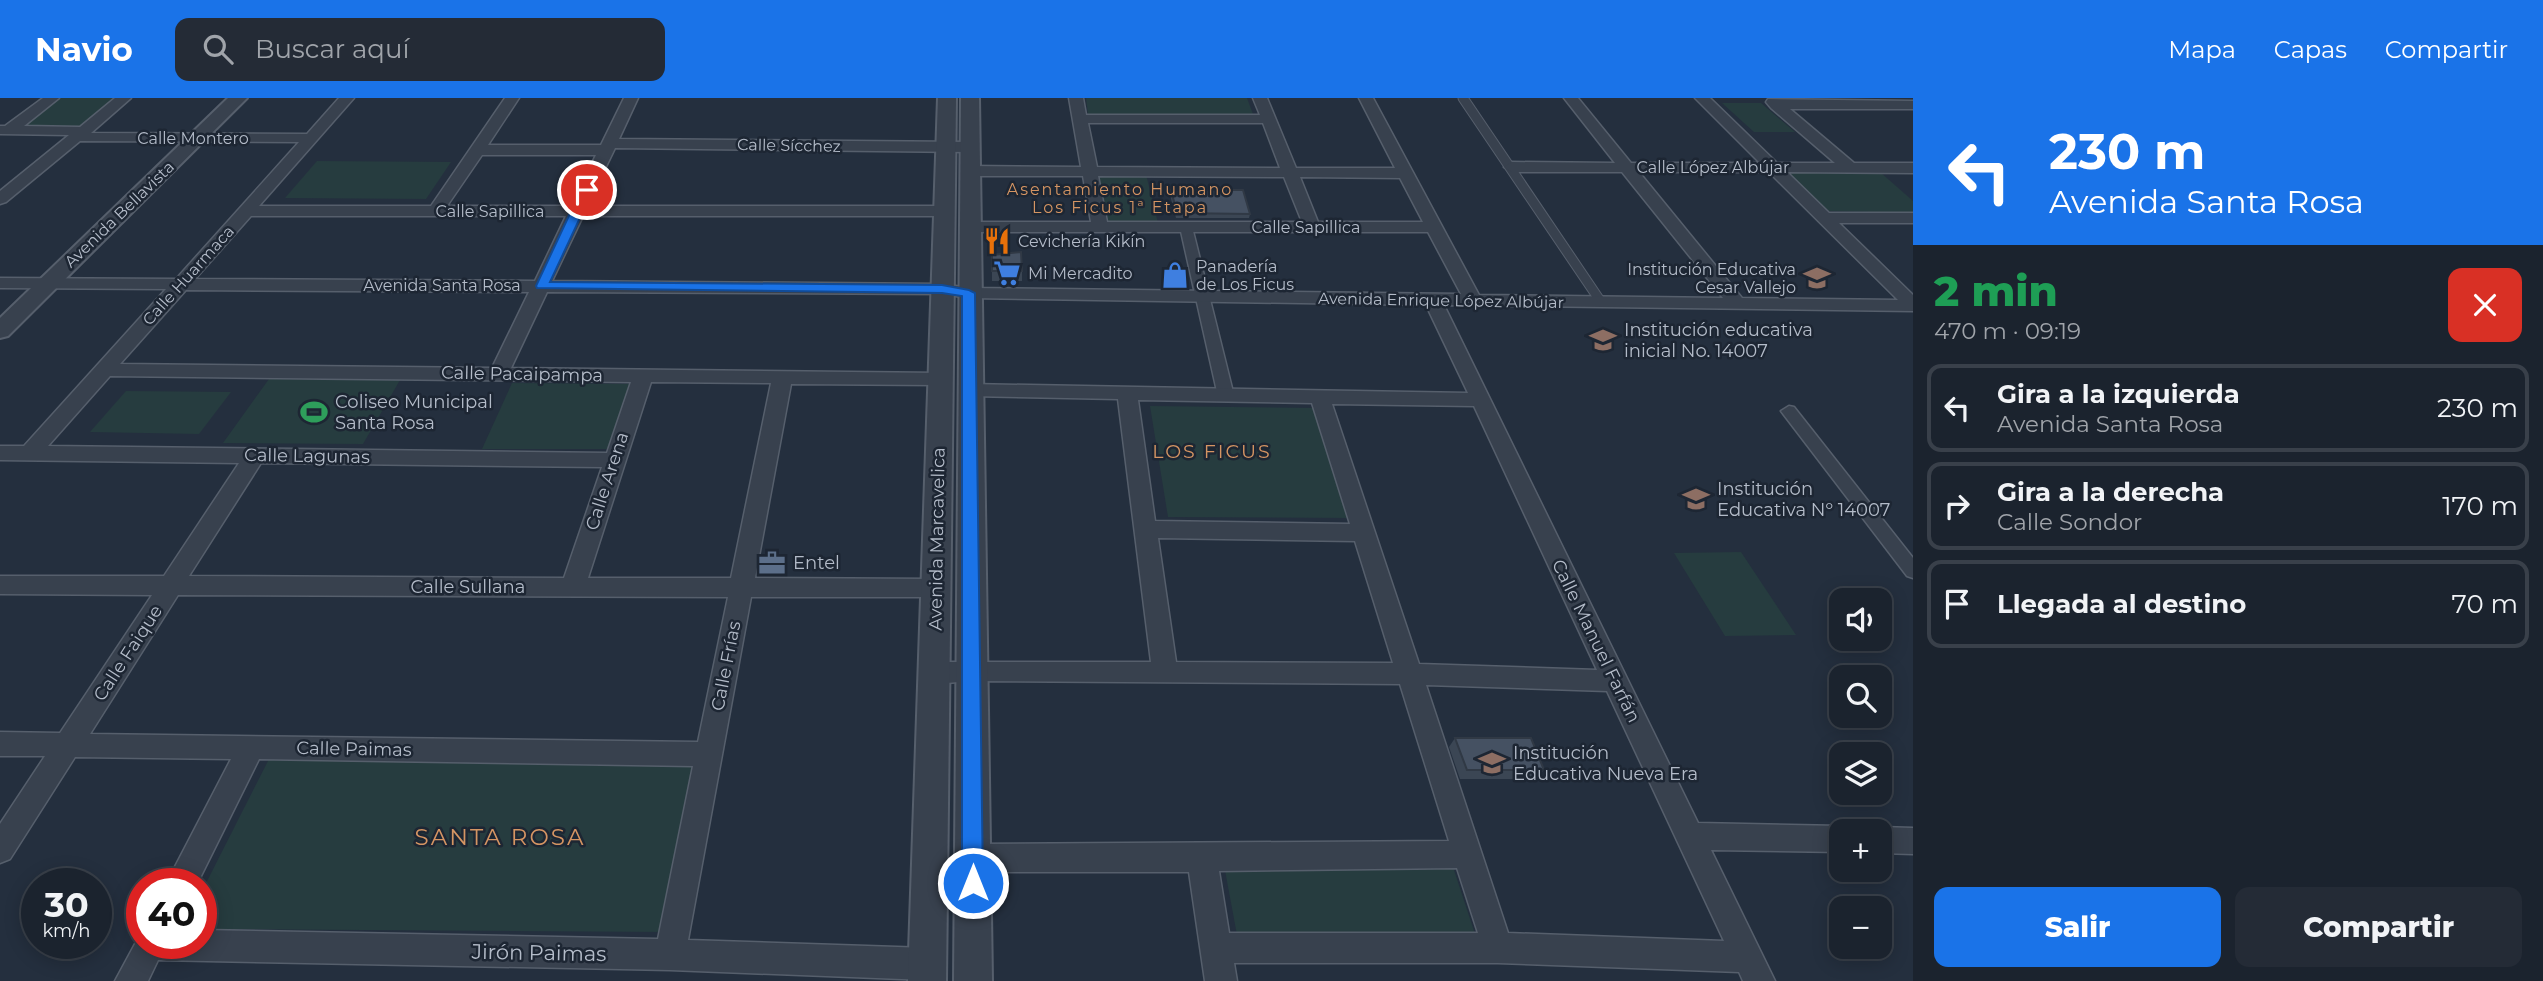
<!DOCTYPE html>
<html lang="es">
<meta charset="utf-8">
<style>
:root{--surface:#1b232e;--page:#242b36;--text:#f1f3f6;--muted:#a0a4aa;--line:#39404a;--accent:#1a73e8}
body{margin:0;font-family:Montserrat,sans-serif;background:var(--page);color:var(--text);height:100vh;display:flex;flex-direction:column;font-size:26px;white-space:nowrap}
*{box-sizing:border-box;margin:0}
p{font-size:23px;color:var(--muted)}
.icon{flex:none;width:38px;height:38px;fill:none;stroke:currentColor;stroke-width:2;stroke-linecap:round;stroke-linejoin:round}
.map{position:relative;flex:1;overflow:hidden}
.sheet{display:flex;flex-direction:column;background:var(--surface);width:630px}
.sheet>*{flex:none}
.top-card{background:#1a73e8;color:#fff;overflow:hidden}
.controls{position:absolute;left:1829px;top:490px;display:grid;gap:14px}
.controls a{display:grid;place-items:center;width:63px;height:63px;border-radius:14px;background:var(--surface);box-shadow:0 4px 18px #0003,0 0 0 2px var(--line);font-size:35px}
.speed{position:absolute;left:21px;top:770px;display:flex;gap:14px;font-size:35px;font-weight:700;text-align:center}
.speed>*{display:grid;place-content:center;width:91px;height:91px;border-radius:50%;background:var(--surface);box-shadow:0 4px 18px #0003,0 0 0 2px var(--line);line-height:1}
.speed small{font-size:18px;font-weight:400}
.speed .limit{border:10px solid #d22;background:#fff;color:#111}
.pin{position:absolute;display:grid;place-items:center;width:60px;height:60px;color:#fff;margin:-30px;border:4px solid #fff;border-radius:50%;box-shadow:0 2px 7px #0007}
.me{position:absolute;width:77px;margin:-38px;rotate:0deg;stroke-linejoin:round;filter:drop-shadow(0 0 5px #0008)}
.turn{display:flex;align-items:center;gap:24px;height:147px;padding:0 21px;font-size:32px}
.turn .icon{width:91px;height:91px;stroke-width:2.5}
.turn b{display:block;font-size:49px;line-height:60px}
.round{display:grid;place-items:center;flex:none;width:74px;height:74px;border-radius:14px;background:var(--page)}
.overview{display:flex;align-items:center;justify-content:space-between;height:119px;padding:0 21px}
h1{font-size:42px;font-weight:800;line-height:52px;color:#1e9e55}
.button{display:flex;gap:14px;margin-top:auto;padding:14px 21px}
.button a{flex:1;height:80px;border-radius:14px;background:var(--accent);color:#fff;font-size:28px;font-weight:800;line-height:80px;text-align:center}
.button a+a{background:var(--page);color:var(--text)}
ul{padding:0;list-style:none}
li{display:flex;align-items:center;gap:21px;height:88px;margin:0 14px 10px;padding:0 7px;border:4px solid var(--line);border-radius:14px}
li div{flex:1}
li b{display:block;font-size:26px}
li em{font-style:normal}
header{display:flex;align-items:center;gap:42px;box-sizing:border-box;height:98px;padding:0 35px;background:var(--accent);color:#fff}
header strong{font-size:33px}
nav{display:flex;gap:38px;margin-inline-start:auto;font-size:24px}
.search{width:490px;height:63px;background:var(--page);display:flex;align-items:center;gap:18px;box-sizing:border-box;padding:0 24px;border-radius:14px;color:var(--muted);font-size:26px}
main{display:flex;flex:1;min-height:0}
.map>svg:first-child{display:block}
</style>
<header>
<strong>Navio</strong>
<div class="search"><svg class="icon" aria-label="search" viewBox="0 0 24 24"><circle cx="10" cy="10" r="6"/><path d="M15 15l6 6"/></svg>Buscar aquí</div>
<nav><a>Mapa</a><a>Capas</a><a>Compartir</a></nav>
</header>
<main>
<div class="map">
<svg width="1913" height="883" viewBox="0 0 1913 883">
<rect width="100%" height="100%" fill="#242f3e"/>
<g fill="#263c3f">
<polygon points="59,0 121,0 86,29 22,28"/>
<polygon points="1086,0 1247,0 1253,16 1088,16"/>
<polygon points="1722,5 1761,5 1795,34 1754,34"/>
<polygon points="317,63 451,64 426,101 285,100"/>
<polygon points="1145,72 1158,125 1098,125 1092,73"/>
<polygon points="1785,74 1880,74 1913,103 1913,115 1823,113"/>
<polygon points="269,281 400,282 363,346 223,345"/>
<polygon points="512,285 632,286 609,351 482,351"/>
<polygon points="126,293 231,294 199,336 90,334"/>
<polygon points="1150,308 1318,310 1354,420 1168,419"/>
<polygon points="1741,454 1796,537 1725,538 1674,455"/>
<polygon points="269,661 702,663 669,834 201,831 201,795"/>
<polygon points="1452,766 1475,836 1237,837 1224,767"/>
</g>
<g fill="none" stroke-linecap="round" stroke-linejoin="round">
<defs>
<polyline id="service" points="1463,0 1601,204"/>
<g id="pedestrian">
<polygon points="1186,125 1192,129 1234,298 1226,303 1218,298 1180,129"/>
<polygon points="1789,308 1794,309 1913,460 1913,480 1907,478 1784,317 1781,313"/>
</g>
<g id="minor">
<path d="M 43,0 L 59,0 L 24,28 L 80,29 L 115,0 L 131,0 L 91,35 L 307,36 L 339,0 L 354,0 L 259,108 L 431,108 L 505,0 L 519,0 L 488,47 L 601,47 L 624,0 L 638,0 L 619,41 L 969,44 L 977,49 L 969,54 L 615,50 L 587,108 L 944,108 L 952,113 L 944,118 L 583,118 L 552,183 L 942,186 L 969,190 L 1461,196 L 1428,134 L 969,134 L 961,129 L 969,124 L 1091,124 L 1083,78 L 969,78 L 961,73 L 969,68 L 1081,69 L 1069,0 L 1083,0 L 1086,17 L 1260,17 L 1253,0 L 1267,0 L 1296,70 L 1395,70 L 1359,0 L 1373,0 L 1479,197 L 1723,200 L 1622,74 L 1512,74 L 1504,69 L 1512,64 L 1615,65 L 1564,0 L 1578,0 L 1631,65 L 1760,65 L 1695,0 L 1710,0 L 1777,65 L 1835,65 L 1771,10 L 1766,4 L 1768,1 L 1913,3 L 1913,11 L 1790,11 L 1854,65 L 1913,65 L 1913,75 L 1787,74 L 1829,115 L 1913,115 L 1913,125 L 1839,125 L 1913,197 L 1913,213 L 1444,207 L 1698,725 L 1841,728 L 1852,733 L 1841,733 L 1841,754 L 1711,752 L 1775,883 L 1743,883 L 1739,874 L 1498,865 L 1234,865 L 1237,883 L 1205,883 L 1189,774 L 972,774 L 962,770 L 957,760 L 962,750 L 972,746 L 1449,743 L 1400,586 L 971,583 L 934,586 L 925,582 L 921,575 L 925,568 L 934,564 L 1151,564 L 1118,301 L 969,298 L 962,297 L 959,292 L 962,287 L 969,286 L 1468,295 L 1426,207 L 969,200 L 942,196 L 547,194 L 511,270 L 940,275 L 947,277 L 950,281 L 947,285 L 940,287 L 791,286 L 755,480 L 935,481 L 943,484 L 947,490 L 943,496 L 935,499 L 751,499 L 688,842 L 927,850 L 938,855 L 943,866 L 938,877 L 927,882 L 670,872 L 158,862 L 148,883 L 115,883 L 142,833 L 142,845 L 201,845 L 201,832 L 658,841 L 693,668 L 259,661 L 197,786 L 166,786 L 231,661 L 75,659 L 10,761 L 0,765 L 0,726 L 45,658 L 0,658 L 0,634 L 60,635 L 152,497 L 0,496 L 0,478 L 164,478 L 239,365 L 0,362 L 0,348 L 24,348 L 166,191 L 0,190 L 0,180 L 176,181 L 299,44 L 80,43 L 6,104 L 0,106 L 0,93 L 69,37 L 0,36 L 0,28 L 5,28 ZM 1088,25 L 1263,25 L 1280,70 L 1097,69 ZM 482,57 L 596,57 L 571,108 L 447,108 ZM 1639,74 L 1769,74 L 1898,202 L 1742,200 ZM 1098,78 L 1284,79 L 1302,124 L 1107,124 ZM 1300,79 L 1400,80 L 1423,124 L 1318,124 ZM 251,118 L 566,118 L 535,183 L 195,181 ZM 186,192 L 529,194 L 492,270 L 120,266 ZM 110,278 L 631,284 L 607,355 L 48,348 ZM 651,284 L 771,285 L 731,480 L 588,480 ZM 1138,302 L 1312,305 L 1350,426 L 1155,423 ZM 1332,306 L 1474,308 L 1597,572 L 1419,566 ZM 261,365 L 602,369 L 564,480 L 189,478 ZM 1158,440 L 1355,443 L 1393,565 L 1176,564 ZM 178,497 L 728,499 L 698,644 L 90,636 ZM 1426,587 L 1607,593 L 1724,843 L 1508,835 ZM 1457,770 L 1478,835 L 1229,835 L 1219,773 Z"/>
<polygon points="1880,729 1913,730 1913,756 1880,755 1880,733 1870,733"/>
</g>
<g id="tertiary">
<polygon points="228,0 247,0 8,238 0,240 0,220"/>
<polygon points="938,0 956,0 946,883 908,883"/>
<polygon points="961,0 979,0 992,883 954,883"/>
</g>
</defs>
<use href="#service" stroke="#565f6c" stroke-width="11"/>
<use href="#pedestrian" stroke="#565f6c" stroke-width="3"/>
<use href="#minor" stroke="#565f6c" stroke-width="3"/>
<use href="#tertiary" stroke="#565f6c" stroke-width="4"/>
<use href="#service" stroke="#38414e" stroke-width="9"/>
<use href="#pedestrian" fill="#38414e" fill-rule="evenodd"/>
<use href="#minor" fill="#38414e" fill-rule="evenodd"/>
<use href="#tertiary" fill="#38414e" fill-rule="evenodd"/>
</g>
<g fill="#3b4654">
<polygon points="1171,92 1250,116 1249,120 1176,120 1170,97"/>
<polygon points="992,157 1022,173 1022,183 992,183"/>
<polygon points="1455,640 1544,672 1536,681 1460,681 1449,649"/>
</g>
<g fill="#455162" stroke="#303945" stroke-width="2">
<polygon points="1171,92 1243,92 1250,116 1177,115"/>
<polygon points="1021,154 1022,173 992,173 992,157"/>
<polygon points="1455,640 1531,640 1544,672 1467,672"/>
</g>
<polygon fill="#1a73e8" stroke="#114b97" stroke-width="2" points="587,89 593,92 550,184 942,187 969,192 975,195 983,785 980,792 973,795 965,792 962,785 962,198 942,195 537,190 536,188 581,92"/>
<defs>
<symbol id="restaurant-bare" viewBox="-9 -9 18 18"><path d="M-5-6h1v4h1v-4h1v4h1v-4h1v5L-1.5 .5V6h-2V.5L-5-1ZM5-6V6H3V1.5H1.5Q1.5-4 5-6Z" fill="#e8710a" stroke="#1d2633" stroke-width="2.5" paint-order="stroke"/></symbol>
<symbol id="supermarket-bare" viewBox="-9 -9 18 18"><path d="M-6-5.5h2.5l.6 2H6L4.5 2H-2.5L-4.4-4H-6ZM-1.5 3.2a1.3 1.3 0 1 0 .1 0ZM3 3.2a1.3 1.3 0 1 0 .1 0Z" fill="#3f7fe0" stroke="#1d2633" stroke-width="2.5" paint-order="stroke"/></symbol>
<symbol id="shop-bare" viewBox="-9 -9 18 18"><path d="M-5-2.5h2.3a2.7 3.5 0 0 1 5.4 0H5L5.5 6h-11ZM-1.5-2.5h3a1.5 2.3 0 0 0-3 0Z" fill="#3f7fe0" stroke="#1d2633" stroke-width="2.5" paint-order="stroke"/></symbol>
<symbol id="school-bare" viewBox="-9 -9 18 18"><path d="M0-5L7-2L0 1L-7-2ZM-4 1L0 2.5L4 1V4Q0 6-4 4Z" fill="#8d6e63" stroke="#1d2633" stroke-width="2.5" paint-order="stroke"/></symbol>
<symbol id="stadium-bare" viewBox="-9 -9 18 18"><path d="M0-5a6.5 5 0 1 0 0 10a6.5 5 0 1 0 0-10ZM-3.5-1.8h7v3.6h-7Z" fill="#2e9e5b" stroke="#1d2633" stroke-width="2.5" paint-order="stroke"/></symbol>
<symbol id="office-bare" viewBox="-9 -9 18 18"><path d="M-6-3h4V-5.5h4V-3h4V5H-6ZM-1-4.5V-3h2v-1.5ZM-6 0V1H6V0Z" fill="#5c6f8a" stroke="#1d2633" stroke-width="2.5" paint-order="stroke"/></symbol>
</defs>
<g fill-rule="evenodd">
<use href="#restaurant-bare" x="978" y="124" width="38" height="38"/>
<use href="#supermarket-bare" x="988" y="156" width="38" height="38"/>
<use href="#shop-bare" x="1156" y="158" width="38" height="38"/>
<use href="#school-bare" x="1798" y="161" width="38" height="38"/>
<use href="#school-bare" x="1584" y="223" width="38" height="38"/>
<use href="#stadium-bare" x="295" y="295" width="38" height="38"/>
<use href="#school-bare" x="1677" y="382" width="38" height="38"/>
<use href="#office-bare" x="753" y="446" width="38" height="38"/>
<use href="#school-bare" x="1473" y="646" width="38" height="38"/>
</g>
<g text-anchor="middle" stroke-width="5" stroke-linejoin="round" paint-order="stroke">
<g font-size="16" fill="#b4bcc9" stroke="#1d2633">
<text x="193" y="46">Calle Montero</text>
<text transform="translate(789 47) rotate(1)" y="6">Calle Sícchez</text>
<text x="1713" y="75">Calle López Albújar</text>
<text x="490" y="119">Calle Sapillica</text>
<text transform="translate(119 116) rotate(-44)" y="6">Avenida Bellavista</text>
<text x="1306" y="135">Calle Sapillica</text>
<text transform="translate(188 177) rotate(-48)" y="6">Calle Huarmaca</text>
<text x="442" y="193">Avenida Santa Rosa</text>
<text transform="translate(1441 202) rotate(1)" y="6">Avenida Enrique López Albújar</text>
</g>
<g font-size="16" letter-spacing="2" fill="#d59563" stroke="#1d2633">
<text x="1120" y="97">Asentamiento Humano<tspan x="1120" dy="18">Los Ficus 1ª Etapa</tspan></text>
</g>
<g font-size="16" fill="#b4bcc9" stroke="#1d2633" text-anchor="start">
<text x="1018" y="149">Cevichería Kikín</text>
<text x="1196" y="174">Panadería<tspan x="1196" dy="18">de Los Ficus</tspan></text>
<text x="1796" y="177" text-anchor="end">Institución Educativa<tspan x="1796" dy="18">Cesar Vallejo</tspan></text>
<text x="1028" y="181">Mi Mercadito</text>
</g>
<g font-size="18" fill="#b4bcc9" stroke="#1d2633" text-anchor="start">
<text x="1624" y="238">Institución educativa<tspan x="1624" dy="21">inicial No. 14007</tspan></text>
<text x="335" y="310">Coliseo Municipal<tspan x="335" dy="21">Santa Rosa</tspan></text>
<text x="1717" y="397">Institución<tspan x="1717" dy="21">Educativa Nº 14007</tspan></text>
<text x="793" y="471">Entel</text>
<text x="1513" y="661">Institución<tspan x="1513" dy="21">Educativa Nueva Era</tspan></text>
</g>
<g font-size="18" fill="#b4bcc9" stroke="#1d2633">
<text transform="translate(522 276) rotate(1)" y="6">Calle Pacaipampa</text>
<text transform="translate(307 358) rotate(1)" y="6">Calle Lagunas</text>
<text transform="translate(607 383) rotate(-72)" y="6">Calle Arena</text>
<text transform="translate(937 441) rotate(-89)" y="6">Avenida Marcavelica</text>
<text x="468" y="495">Calle Sullana</text>
<text transform="translate(1596 543) rotate(64)" y="6">Calle Manuel Farfán</text>
<text transform="translate(128 555) rotate(-57)" y="6">Calle Faique</text>
<text transform="translate(726 568) rotate(-79)" y="6">Calle Frías</text>
<text transform="translate(354 651) rotate(1)" y="6">Calle Paimas</text>
</g>
<g font-size="19" letter-spacing="2" fill="#d59563" stroke="#1d2633">
<text x="1212" y="360">LOS FICUS</text>
</g>
<g font-size="21" fill="#b4bcc9" stroke="#1d2633">
<text transform="translate(539 855) rotate(1)" y="7">Jirón Paimas</text>
</g>
<g font-size="23" letter-spacing="2" fill="#d59563" stroke="#1d2633">
<text x="500" y="747">SANTA ROSA</text>
</g>
</g>
</svg>
<div class="controls">
<a><svg class="icon" aria-label="sound" viewBox="0 0 24 24"><path d="M4 9h4l5-4v14l-5-4H4zM17 9q2 3 0 6"/></svg></a>
<a><svg class="icon" aria-label="search" viewBox="0 0 24 24"><circle cx="10" cy="10" r="6"/><path d="M15 15l6 6"/></svg></a>
<a><svg class="icon" aria-label="layers" viewBox="0 0 24 24"><path d="M12 4l9 5-9 5-9-5zM3 14l9 5 9-5"/></svg></a>
<a>+</a>
<a>−</a>
</div>
<div class="speed"><div>30<small>km/h</small></div><div class="limit">40</div></div>
<div class="pin" style="left:587px;top:92px;background:#d93025"><svg class="icon" aria-label="arrive" viewBox="0 0 24 24"><path d="M6 21V4h12l-3 4 3 4H6"/></svg></div>
<svg class="me" style="left:973px;top:785px" viewBox="-20 -20 40 40"><circle r="17" fill="#1a73e8" stroke="#fff" stroke-width="3"/><path d="M0-11L8 9 0 5-8 9z" fill="#fff"/></svg>
</div>
<section class="sheet">
<div class="top-card">
<div class="turn"><svg class="icon" aria-label="left" viewBox="0 0 24 24"><path d="M17 20v-9H6M10 6l-5 5 5 5"/></svg><div><b>230 m</b>Avenida Santa Rosa</div></div>
</div>
<div class="overview"><div><h1>2 min</h1><p>470 m · 09:19</p></div><a class="round" style="background:#d93025;color:#fff"><svg class="icon" aria-label="close" viewBox="0 0 24 24"><path d="M6 6l12 12M18 6L6 18"/></svg></a></div>
<ul>
<li><svg class="icon" aria-label="left" viewBox="0 0 24 24"><path d="M17 20v-9H6M10 6l-5 5 5 5"/></svg><div><b>Gira a la izquierda</b><p>Avenida Santa Rosa</p></div><em>230 m</em></li>
<li><svg class="icon" aria-label="right" viewBox="0 0 24 24"><path d="M7 20v-9h11M14 6l5 5-5 5"/></svg><div><b>Gira a la derecha</b><p>Calle Sondor</p></div><em>170 m</em></li>
<li><svg class="icon" aria-label="arrive" viewBox="0 0 24 24"><path d="M6 21V4h12l-3 4 3 4H6"/></svg><div><b>Llegada al destino</b></div><em>70 m</em></li>
</ul>
<div class="button"><a>Salir</a><a>Compartir</a></div>
</section>
</main>
